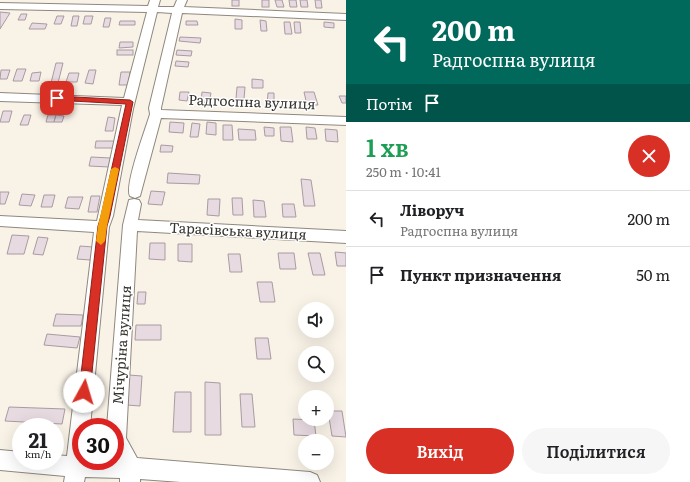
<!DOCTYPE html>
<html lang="uk">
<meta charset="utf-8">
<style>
:root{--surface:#fff;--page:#f6f6f6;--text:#202124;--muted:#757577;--line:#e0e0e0;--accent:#d93025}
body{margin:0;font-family:Literata,serif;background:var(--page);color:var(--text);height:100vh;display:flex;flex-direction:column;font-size:15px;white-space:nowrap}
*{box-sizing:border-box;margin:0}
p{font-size:13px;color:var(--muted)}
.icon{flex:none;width:22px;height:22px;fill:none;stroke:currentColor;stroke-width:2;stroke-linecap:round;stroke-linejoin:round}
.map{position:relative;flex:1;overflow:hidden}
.sheet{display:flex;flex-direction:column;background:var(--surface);width:344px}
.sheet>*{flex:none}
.hud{background:#00695c;color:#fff;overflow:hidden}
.buttons{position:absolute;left:298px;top:302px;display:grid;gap:8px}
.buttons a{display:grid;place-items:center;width:36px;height:36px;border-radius:50%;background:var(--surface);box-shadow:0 4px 16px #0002;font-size:20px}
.speed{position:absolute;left:12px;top:418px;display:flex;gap:8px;font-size:20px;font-weight:700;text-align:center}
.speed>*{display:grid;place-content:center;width:52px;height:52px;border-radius:50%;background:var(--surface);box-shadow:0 4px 16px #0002;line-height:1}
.speed small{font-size:10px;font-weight:400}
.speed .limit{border:6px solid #d22;background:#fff;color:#111}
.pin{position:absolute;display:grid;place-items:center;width:34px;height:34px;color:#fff;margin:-17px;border-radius:8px;box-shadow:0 2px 6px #0006}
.me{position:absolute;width:44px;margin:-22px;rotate:6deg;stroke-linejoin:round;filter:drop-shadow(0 0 3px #0008)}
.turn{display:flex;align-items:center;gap:14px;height:84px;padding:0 20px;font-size:18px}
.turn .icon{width:52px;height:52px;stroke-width:2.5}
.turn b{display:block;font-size:28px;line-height:34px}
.then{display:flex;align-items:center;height:38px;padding:0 20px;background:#0003;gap:8px;font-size:15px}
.round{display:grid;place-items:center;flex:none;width:42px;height:42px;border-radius:21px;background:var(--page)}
.overview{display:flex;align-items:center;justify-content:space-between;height:68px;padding:0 20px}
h1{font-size:24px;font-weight:600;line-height:30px;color:#1e9e55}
.button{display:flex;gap:8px;margin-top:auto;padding:8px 20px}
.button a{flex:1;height:46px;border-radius:24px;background:var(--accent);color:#fff;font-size:16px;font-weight:600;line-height:46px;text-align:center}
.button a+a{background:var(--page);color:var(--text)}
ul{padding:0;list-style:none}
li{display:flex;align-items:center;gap:12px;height:56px;padding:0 20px;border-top:1px solid var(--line)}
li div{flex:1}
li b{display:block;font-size:15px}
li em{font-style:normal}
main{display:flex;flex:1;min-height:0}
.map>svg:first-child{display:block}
</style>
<main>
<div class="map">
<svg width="346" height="482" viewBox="0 0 346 482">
<rect width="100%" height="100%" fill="#f9f2e7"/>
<g fill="#e7dae1" stroke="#a89ca2">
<rect x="232" y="0" width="7" height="6"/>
<rect x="262" y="0" width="7" height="7"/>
<polygon points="275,0 282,0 284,7 277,7"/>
<polygon points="289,0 296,0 297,7 290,7"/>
<polygon points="300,0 307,0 308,7 301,7"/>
<polygon points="315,0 321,0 322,8 316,8"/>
<polygon points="0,12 10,13 0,29"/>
<polygon points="21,14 27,14 25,20 18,20"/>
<polygon points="57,16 64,16 61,24 54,24"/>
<polygon points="73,16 79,16 77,26 71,26"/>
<polygon points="85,16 93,16 91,24 83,24"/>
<polygon points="105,18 111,18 109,27 103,27"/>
<polygon points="235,19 242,20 242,29 235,29"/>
<polygon points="260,20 266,21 267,31 261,31"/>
<polygon points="120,21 135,21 135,25 119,25"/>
<polygon points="186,21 197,21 198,25 186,25"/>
<polygon points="284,22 290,22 292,34 285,34"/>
<polygon points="294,22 300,22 301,33 295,33"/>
<polygon points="324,22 334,23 334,28 324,27"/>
<polygon points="32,23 47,24 45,29 29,29"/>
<polygon points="180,37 201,38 200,43 179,41"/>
<polygon points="120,42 133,42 133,47 119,48"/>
<rect x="117" y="50" width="16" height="5"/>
<polygon points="177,50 192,51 191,56 176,55"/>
<polygon points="176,61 189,62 188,67 175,66"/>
<polygon points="56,63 63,63 58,83 51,83"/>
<polygon points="17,69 26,69 22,81 13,81"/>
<polygon points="1,70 10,70 7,79 0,79"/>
<polygon points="89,70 96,70 93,84 85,83"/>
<polygon points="41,72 39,81 30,81 32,73"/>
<polygon points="121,72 130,72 128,85 119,85"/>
<polygon points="69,73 79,73 77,82 66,82"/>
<polygon points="252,79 263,80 263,88 252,88"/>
<polygon points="237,87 245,87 244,99 236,99"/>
<polygon points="180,92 189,92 187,101 179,100"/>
<polygon points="202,92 211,93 209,103 201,102"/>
<polygon points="304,92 314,92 318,105 307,105"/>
<polygon points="268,93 274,93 274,106 267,105"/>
<polygon points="339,96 346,96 346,103 342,103"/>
<polygon points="3,111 12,111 9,122 0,122"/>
<polygon points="24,115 31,115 28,125 20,125"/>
<polygon points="48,115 56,115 54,122 46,122"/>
<polygon points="56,115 64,116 62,122 54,122"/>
<polygon points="108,117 115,118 113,131 105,131"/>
<polygon points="170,122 184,123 183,133 169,132"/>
<polygon points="207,122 216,123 216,135 206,134"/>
<polygon points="192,123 200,124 198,137 190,137"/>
<polygon points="223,125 232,125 233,140 223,140"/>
<polygon points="264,127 274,128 274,136 265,136"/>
<polygon points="280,127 291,127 293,142 281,141"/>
<polygon points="306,127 315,128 317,139 307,139"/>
<polygon points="238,129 255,130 256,140 239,140"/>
<polygon points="325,129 337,130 338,142 326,141"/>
<polygon points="96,141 114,141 113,148 95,148"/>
<polygon points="161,145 173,146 172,152 160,152"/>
<polygon points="91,157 111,158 109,167 89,166"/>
<polygon points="168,173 200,175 199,184 167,183"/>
<polygon points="301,179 311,180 315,206 304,206"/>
<polygon points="151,191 165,192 162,205 148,204"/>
<polygon points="0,192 9,192 5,204 0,204"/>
<polygon points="22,194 35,195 31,206 19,205"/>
<polygon points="44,195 55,195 52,207 41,207"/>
<polygon points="91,196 100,196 97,212 88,212"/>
<polygon points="68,197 83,197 79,209 65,208"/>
<polygon points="232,198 242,198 243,215 233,215"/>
<polygon points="208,199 220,199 219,216 207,215"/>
<polygon points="253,200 264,201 266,217 254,217"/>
<polygon points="282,204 294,204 296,217 283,217"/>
<polygon points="12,235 29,236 24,254 7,254"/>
<polygon points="38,237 48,238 43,255 33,254"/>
<polygon points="150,243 165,243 165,260 149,259"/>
<polygon points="178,244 192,244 192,262 178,261"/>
<polygon points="80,246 93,247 90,260 77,259"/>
<polygon points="335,252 346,253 346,266 337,266"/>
<polygon points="278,253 294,253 296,269 280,269"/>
<polygon points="308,253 320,253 325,275 313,275"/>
<polygon points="228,254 240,254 242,272 230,272"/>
<polygon points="257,282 272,282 275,302 260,302"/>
<polygon points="138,292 146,292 145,304 137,304"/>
<polygon points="56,314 83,315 81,326 53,326"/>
<polygon points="136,325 161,325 161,340 135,340"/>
<polygon points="47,334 80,337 77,348 44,345"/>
<polygon points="255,338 268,338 271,359 257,359"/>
<polygon points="129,375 142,376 140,406 127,405"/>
<polygon points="205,382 220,383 221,435 205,435"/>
<polygon points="175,392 191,392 191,432 173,432"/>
<polygon points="240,394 252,394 255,427 242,427"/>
<polygon points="9,407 65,409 62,424 5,421"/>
<polygon points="328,411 342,411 346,437 332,436"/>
<polygon points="293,419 314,420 316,436 294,435"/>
</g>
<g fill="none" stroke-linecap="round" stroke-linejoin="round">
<defs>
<path id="minor" d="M 150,0 L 160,0 L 158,7 L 174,7 L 177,0 L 187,0 L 184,7 L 346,14 L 346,20 L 182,13 L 161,108 L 161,110 L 346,117 L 346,125 L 161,118 L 140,196 L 135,198 L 130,196 C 124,186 146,128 150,114 L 149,108 L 172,13 L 157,12 L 133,109 L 113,216 L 109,227 L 90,427 L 81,427 L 81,461 L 115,461 L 115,427 L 107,427 L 123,225 L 129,200 L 134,199 L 139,200 L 141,204 L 138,220 L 346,231 L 346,243 L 137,231 L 126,438 L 137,458 L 310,472 L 317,475 L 320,482 L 181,482 L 140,479 L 140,482 L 120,482 L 120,478 L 85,477 L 84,482 L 64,482 L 65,476 L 0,470 L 0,450 L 21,452 L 21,461 L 55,461 L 55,455 L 67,456 L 94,232 L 0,226 L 0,216 L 97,221 L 122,105 L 0,101 L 0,93 L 124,98 L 147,12 L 0,9 L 0,3 L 148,6 Z"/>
</defs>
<use href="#minor" stroke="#8e887e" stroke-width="2"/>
<use href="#minor" fill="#fff" fill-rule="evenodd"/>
</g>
<polygon fill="#d93025" stroke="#8d1f18" points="57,96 130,100 133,102 110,216 107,226 90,392 88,395 84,397 80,395 79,392 98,226 101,216 126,104 54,100 54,97"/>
<polygon fill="#f59e0b" points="115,167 119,169 107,226 105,241 101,245 96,241 98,226 111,169"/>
<g text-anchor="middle" stroke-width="3" stroke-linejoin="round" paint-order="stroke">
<g font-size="14" fill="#36342f" stroke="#fff">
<text transform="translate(252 102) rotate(2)" y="5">Радгоспна вулиця</text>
<text transform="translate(238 231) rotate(3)" y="5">Тарасівська вулиця</text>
<text transform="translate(122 345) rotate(-86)" y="5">Мічуріна вулиця</text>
</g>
</g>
</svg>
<div class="buttons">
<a><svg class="icon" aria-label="sound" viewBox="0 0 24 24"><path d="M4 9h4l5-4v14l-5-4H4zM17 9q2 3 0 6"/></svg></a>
<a><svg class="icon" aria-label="search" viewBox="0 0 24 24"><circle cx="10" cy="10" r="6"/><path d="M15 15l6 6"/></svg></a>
<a>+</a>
<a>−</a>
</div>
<div class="speed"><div>21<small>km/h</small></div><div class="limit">30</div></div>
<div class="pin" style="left:57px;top:98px;background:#d93025"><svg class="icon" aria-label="arrive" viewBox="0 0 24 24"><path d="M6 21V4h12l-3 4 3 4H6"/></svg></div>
<svg class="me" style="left:84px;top:392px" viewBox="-20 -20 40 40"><circle r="19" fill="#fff"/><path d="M0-13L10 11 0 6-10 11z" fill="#d93025"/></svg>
</div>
<section class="sheet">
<div class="hud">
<div class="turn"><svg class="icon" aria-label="left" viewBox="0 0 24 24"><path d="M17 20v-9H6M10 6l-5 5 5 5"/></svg><div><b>200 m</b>Радгоспна вулиця</div></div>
<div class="then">Потім<svg class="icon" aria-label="arrive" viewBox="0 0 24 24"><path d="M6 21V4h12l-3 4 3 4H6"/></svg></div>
</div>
<div class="overview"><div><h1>1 хв</h1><p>250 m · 10:41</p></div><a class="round" style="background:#d93025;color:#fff"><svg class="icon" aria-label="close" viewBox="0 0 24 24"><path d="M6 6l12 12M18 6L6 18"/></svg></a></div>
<ul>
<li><svg class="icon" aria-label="left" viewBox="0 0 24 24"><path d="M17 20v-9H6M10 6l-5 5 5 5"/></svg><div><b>Ліворуч</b><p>Радгоспна вулиця</p></div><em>200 m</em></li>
<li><svg class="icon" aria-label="arrive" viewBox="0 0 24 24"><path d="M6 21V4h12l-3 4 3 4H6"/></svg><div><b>Пункт призначення</b></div><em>50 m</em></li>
</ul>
<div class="button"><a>Вихід</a><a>Поділитися</a></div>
</section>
</main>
